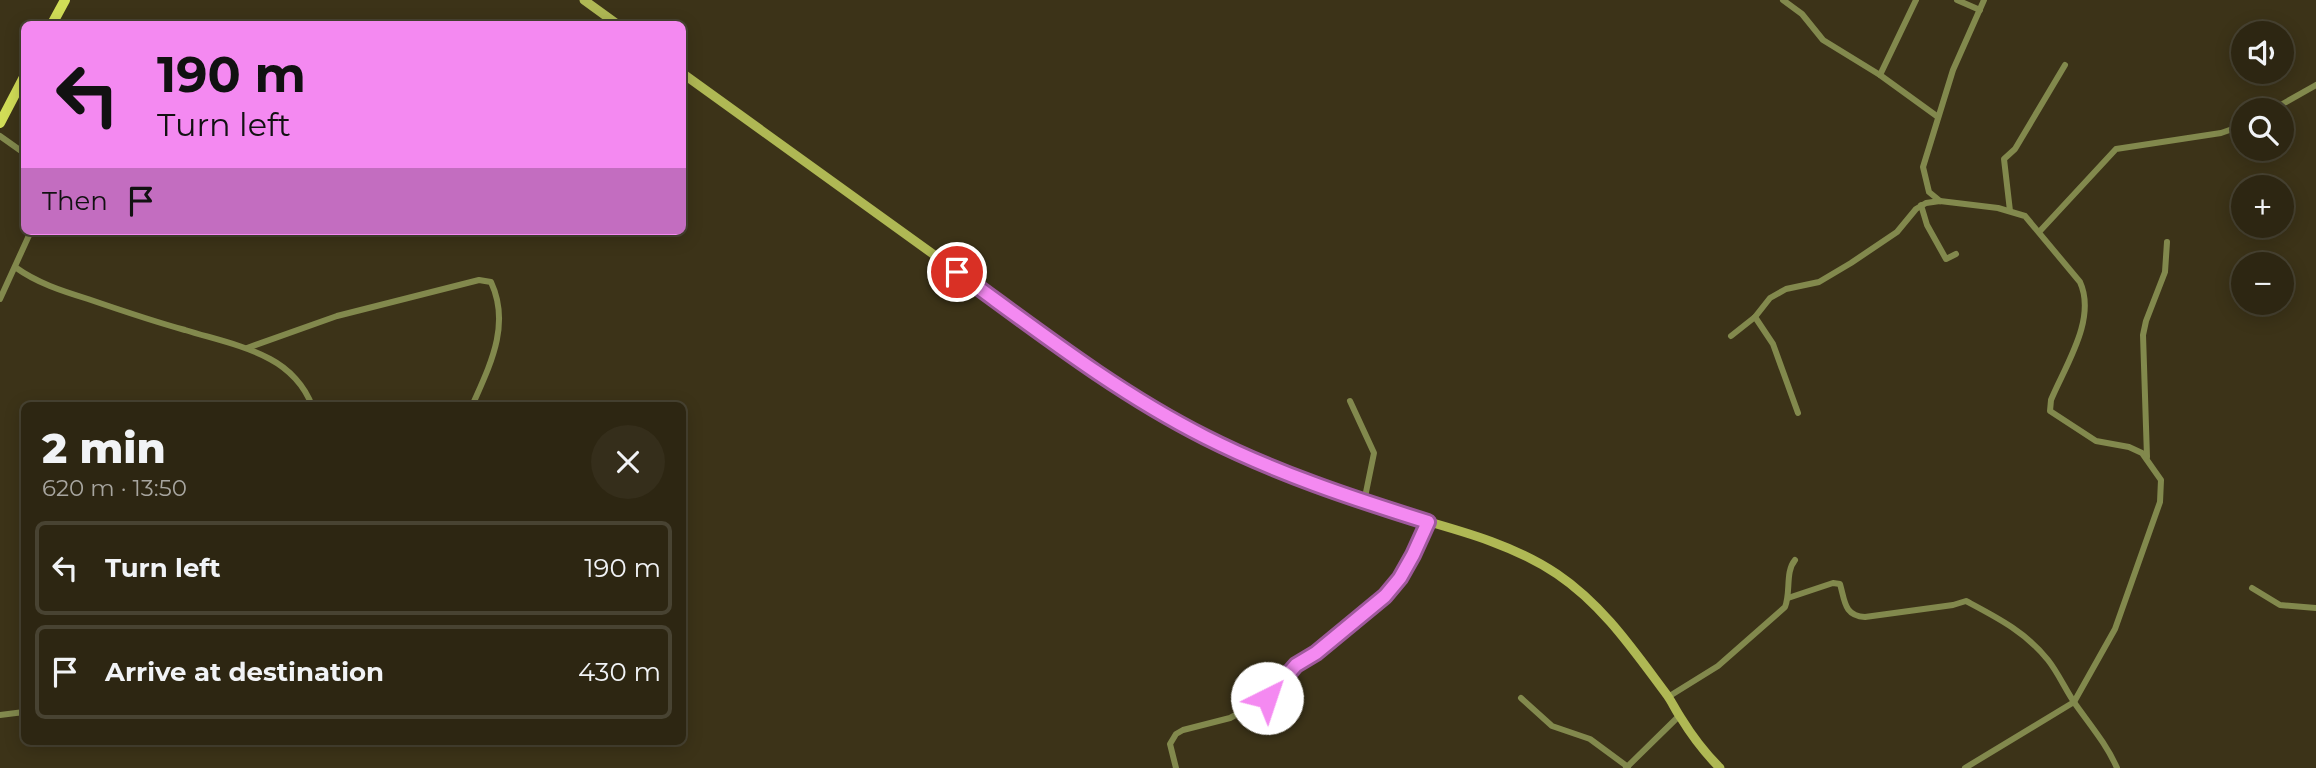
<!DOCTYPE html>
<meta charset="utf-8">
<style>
:root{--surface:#2d2612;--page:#352e1b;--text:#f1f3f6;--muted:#a7a59f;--line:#484332}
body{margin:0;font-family:Montserrat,sans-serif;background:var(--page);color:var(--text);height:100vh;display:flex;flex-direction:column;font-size:26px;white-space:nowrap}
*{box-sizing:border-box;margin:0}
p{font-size:23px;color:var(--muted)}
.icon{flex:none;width:38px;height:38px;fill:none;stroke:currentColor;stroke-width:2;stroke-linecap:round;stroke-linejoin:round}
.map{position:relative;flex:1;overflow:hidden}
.drawer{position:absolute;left:21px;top:402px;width:665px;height:343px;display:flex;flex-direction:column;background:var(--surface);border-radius:10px;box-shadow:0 4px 18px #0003,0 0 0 2px var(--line)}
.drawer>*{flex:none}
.top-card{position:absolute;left:21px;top:21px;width:665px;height:214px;border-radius:10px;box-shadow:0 4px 18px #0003,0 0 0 2px var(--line);background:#f489f1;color:#111;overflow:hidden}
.buttons{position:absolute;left:2231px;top:21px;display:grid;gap:14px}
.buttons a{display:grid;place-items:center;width:63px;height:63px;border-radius:50%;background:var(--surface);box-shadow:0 4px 18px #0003,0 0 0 2px var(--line);font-size:35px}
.pin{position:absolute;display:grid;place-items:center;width:60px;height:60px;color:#fff;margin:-30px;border:4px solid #fff;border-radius:50%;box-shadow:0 2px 7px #0007}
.me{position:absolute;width:77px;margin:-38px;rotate:41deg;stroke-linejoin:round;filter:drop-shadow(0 0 5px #0008)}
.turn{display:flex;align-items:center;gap:24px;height:147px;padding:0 21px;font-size:32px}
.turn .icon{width:91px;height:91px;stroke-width:2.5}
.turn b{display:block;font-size:49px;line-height:60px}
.then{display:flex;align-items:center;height:66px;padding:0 21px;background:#0003;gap:14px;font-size:26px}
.round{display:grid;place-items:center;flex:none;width:74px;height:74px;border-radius:37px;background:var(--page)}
.headline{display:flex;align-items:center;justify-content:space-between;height:119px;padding:0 21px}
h1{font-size:42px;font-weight:800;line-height:52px}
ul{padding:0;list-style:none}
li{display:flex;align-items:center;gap:21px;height:94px;margin:0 14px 10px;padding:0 7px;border:4px solid var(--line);border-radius:10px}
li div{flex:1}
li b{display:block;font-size:26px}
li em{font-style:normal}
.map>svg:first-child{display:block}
</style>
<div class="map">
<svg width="2316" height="768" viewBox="0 0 2316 768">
<rect width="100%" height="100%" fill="#3c3318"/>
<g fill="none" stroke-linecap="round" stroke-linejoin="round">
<g stroke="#82894d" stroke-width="6">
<polyline points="1783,0 1802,14 1823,40 1880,75 1938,117"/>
<polyline points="1957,0 1980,10"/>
<polyline points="1880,75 1916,0"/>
<polyline points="2272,110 2316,85"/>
<polyline points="0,136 24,153"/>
<polyline points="1940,201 1929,192 1923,167 1953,70 1984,0"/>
<polyline points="1921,205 1927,225 1946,259 1956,254"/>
<polyline points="2010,211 2004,159 2015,149 2065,65"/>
<polyline points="2040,231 2116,149 2221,133 2244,125"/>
<path d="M 15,267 C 37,283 62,291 88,299 C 120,310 152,321 185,330 C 214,339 244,345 270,359 C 289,369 305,386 312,406"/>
<polyline points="0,299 31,231"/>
<polyline points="1755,317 1773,344 1798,413"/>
<path d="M 1731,336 L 1755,317 L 1770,298 L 1786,289 L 1819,282 L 1851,263 L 1897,232 L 1916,209 L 1926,203 L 1940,201 L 1998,208 L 2025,216 L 2080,282 C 2097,319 2065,366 2051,400 L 2050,411 L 2096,441 L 2129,447 L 2142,453 L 2161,480 L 2160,502 L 2115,629 L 2074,702 L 1965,768"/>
<path d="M 247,348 L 337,316 L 479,280 L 491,282 C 511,325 490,365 472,406"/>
<polyline points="1350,401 1374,453 1364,502"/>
<polyline points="2147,457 2143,335 2146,321 2165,272 2167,242"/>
<polyline points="2252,588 2280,605 2316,608"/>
<path d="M 1788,598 L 1833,583 L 1840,584 C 1845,601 1844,616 1865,617 L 1953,605 L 1966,601 C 1996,617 2026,632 2048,660 C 2059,674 2066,691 2076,705 C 2091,726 2107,745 2117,768"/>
<path d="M 1668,697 L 1718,666 L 1785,607 C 1791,592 1785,572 1795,560"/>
<polyline points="1521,698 1552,726 1590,739 1628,767"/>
<polyline points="0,715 24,712"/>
<polyline points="1176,768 1170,744 1176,734 1183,730 1230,718 1267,698 1296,665 1316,653 1354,623 1385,596 1400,578 1428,522"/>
<polyline points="1626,768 1679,716"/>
</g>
<g stroke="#afb854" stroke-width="9">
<polyline points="584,0 617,24"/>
<path d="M 682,73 L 1109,381 C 1193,432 1269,470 1363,502 C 1427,524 1499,535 1557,574 C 1603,605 1634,651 1667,695 C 1672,702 1676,711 1681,718 C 1692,736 1705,753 1720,768"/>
</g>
<g stroke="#d1dd57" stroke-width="10">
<polyline points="52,24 65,0"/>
<polyline points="0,123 24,77"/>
</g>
</g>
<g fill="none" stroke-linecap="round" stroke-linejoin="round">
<defs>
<path id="route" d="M 957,272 C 1037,330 1116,392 1205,437 C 1276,473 1351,498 1428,522 L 1413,555 L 1400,578 L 1385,596 L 1316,653 L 1296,665 L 1267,698"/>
</defs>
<use href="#route" stroke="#9f599d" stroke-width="18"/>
<use href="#route" stroke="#f489f1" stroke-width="12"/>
</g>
</svg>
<div class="buttons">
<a><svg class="icon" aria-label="sound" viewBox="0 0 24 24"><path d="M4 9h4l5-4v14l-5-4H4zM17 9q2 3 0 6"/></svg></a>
<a><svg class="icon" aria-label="search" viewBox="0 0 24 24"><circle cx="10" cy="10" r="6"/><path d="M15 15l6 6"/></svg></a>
<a>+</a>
<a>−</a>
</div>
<div class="pin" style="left:957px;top:272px;background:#d93025"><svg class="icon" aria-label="arrive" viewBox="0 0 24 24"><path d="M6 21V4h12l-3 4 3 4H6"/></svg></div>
<svg class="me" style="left:1267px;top:698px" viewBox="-20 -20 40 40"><circle r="19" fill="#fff"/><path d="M0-13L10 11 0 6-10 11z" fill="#f489f1"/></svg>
<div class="top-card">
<div class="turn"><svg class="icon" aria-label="left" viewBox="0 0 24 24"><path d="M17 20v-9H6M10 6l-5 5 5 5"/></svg><div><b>190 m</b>Turn left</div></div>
<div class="then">Then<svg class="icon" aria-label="arrive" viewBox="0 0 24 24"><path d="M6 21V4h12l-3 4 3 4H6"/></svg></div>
</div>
<section class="drawer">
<div class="headline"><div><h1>2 min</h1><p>620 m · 13:50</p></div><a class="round"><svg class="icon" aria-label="close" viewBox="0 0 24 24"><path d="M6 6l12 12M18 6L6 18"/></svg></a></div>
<ul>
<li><svg class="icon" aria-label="left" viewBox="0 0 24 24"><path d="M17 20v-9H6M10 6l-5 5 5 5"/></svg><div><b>Turn left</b></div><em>190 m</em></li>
<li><svg class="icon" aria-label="arrive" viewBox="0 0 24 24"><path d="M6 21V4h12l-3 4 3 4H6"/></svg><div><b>Arrive at destination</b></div><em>430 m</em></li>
</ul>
</section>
</div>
